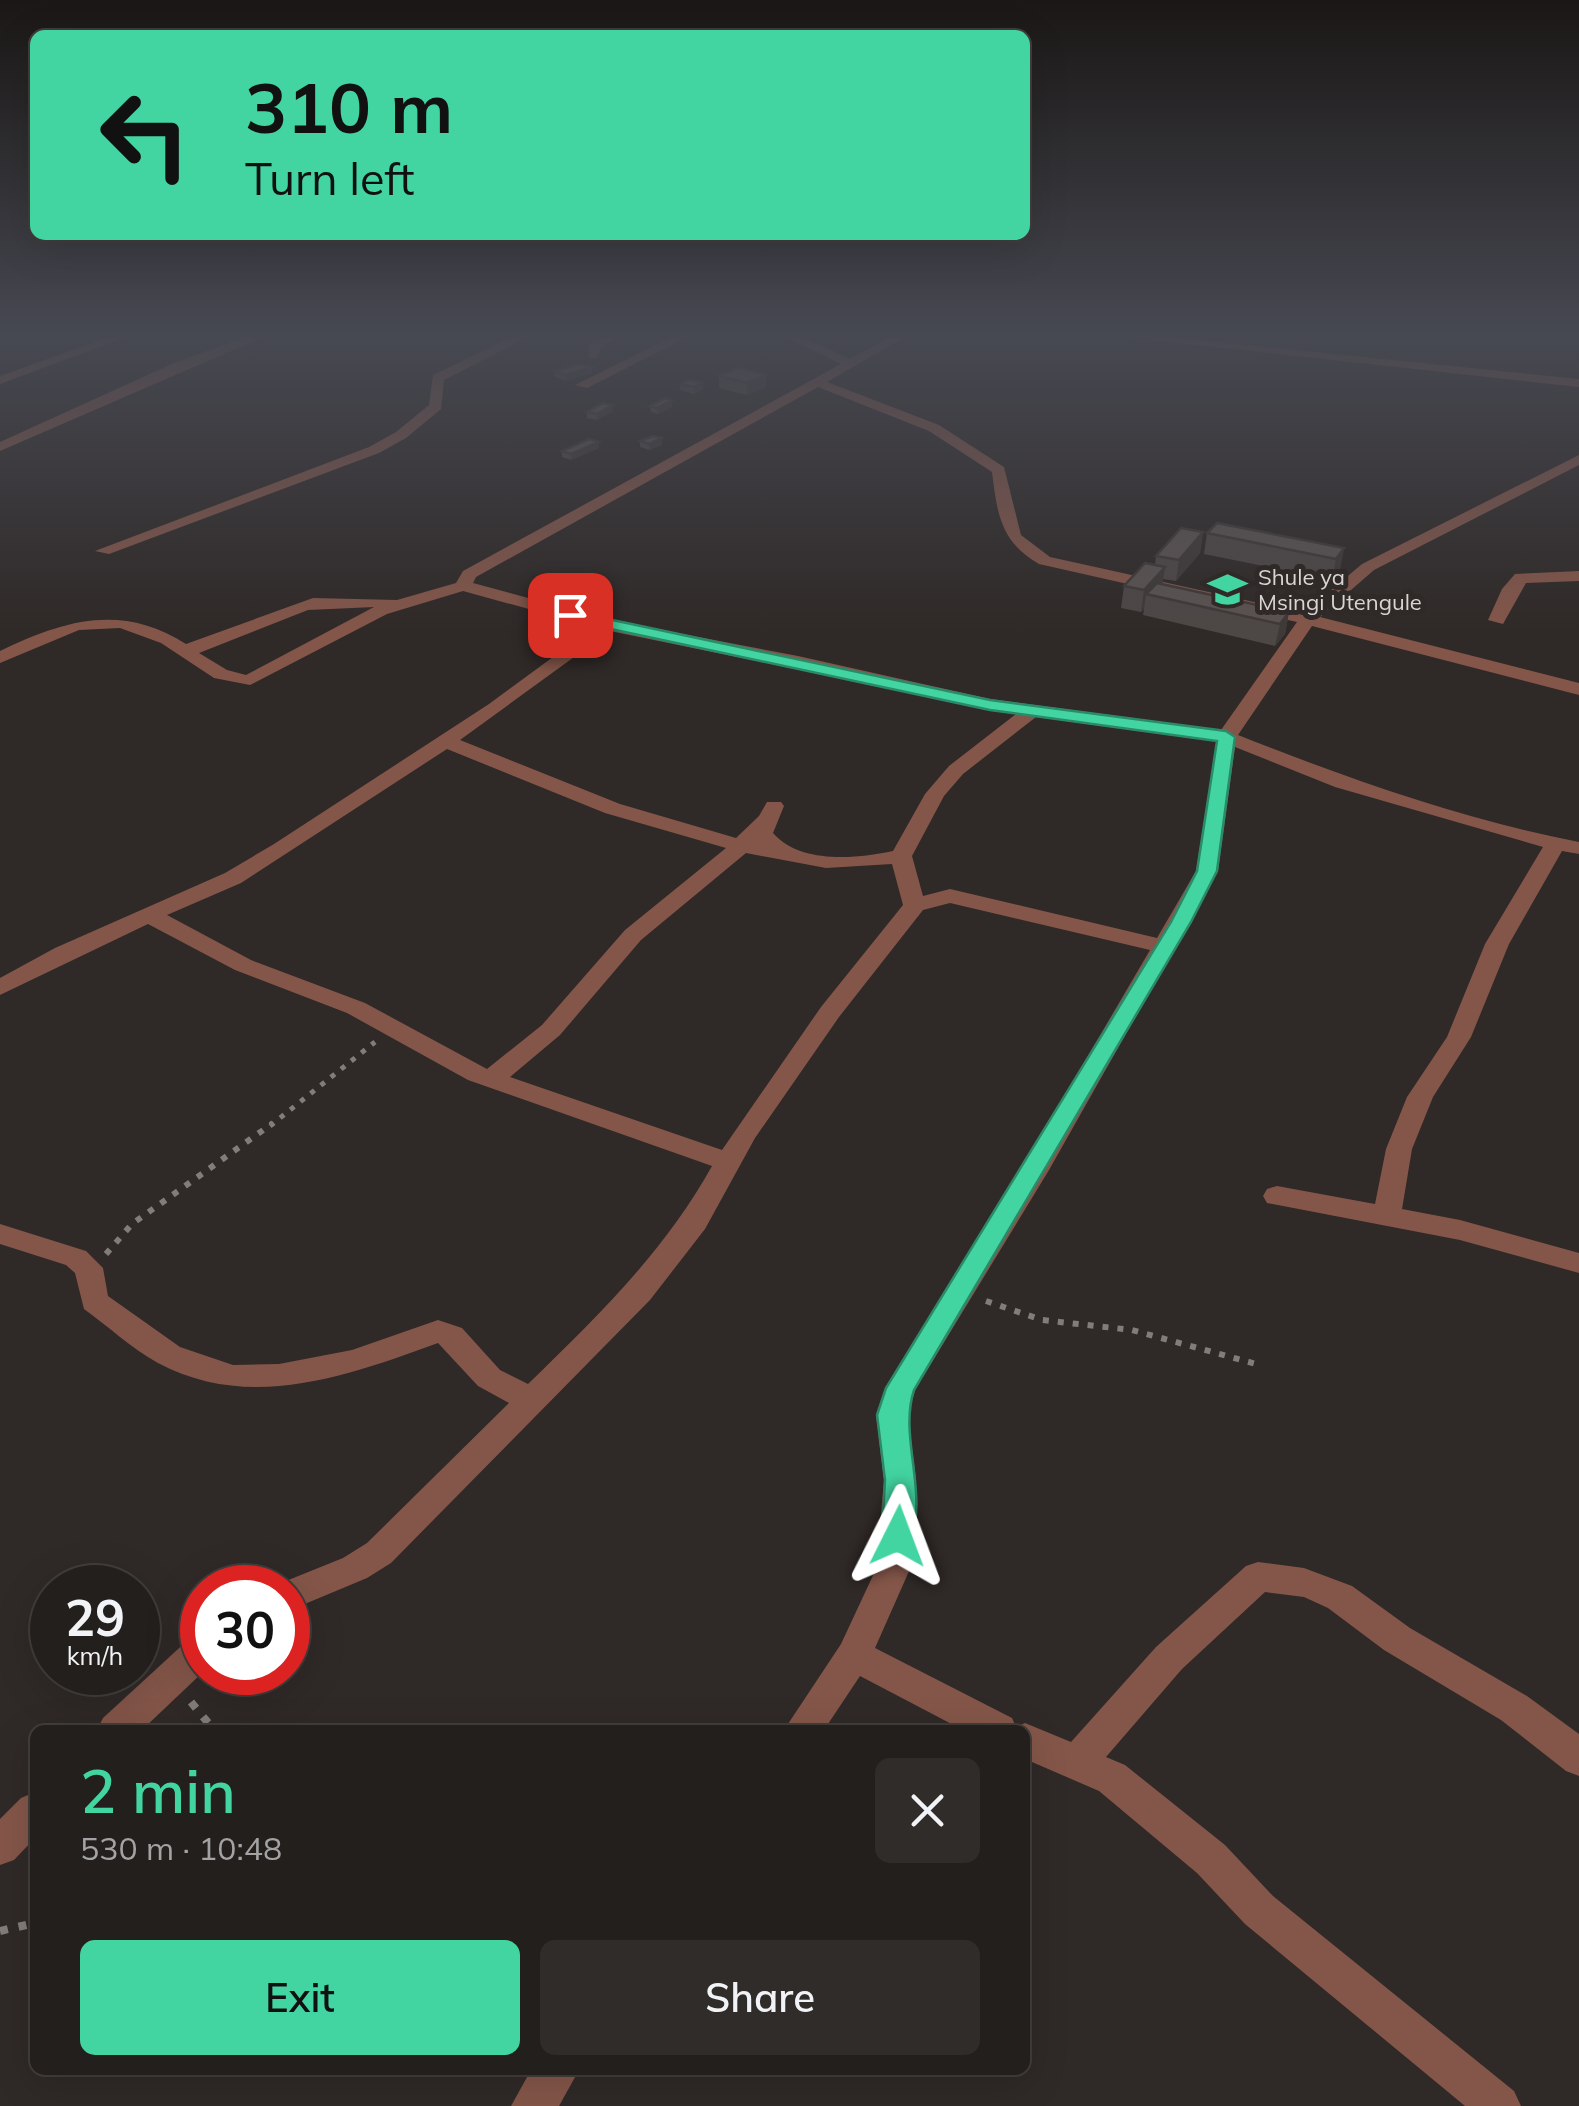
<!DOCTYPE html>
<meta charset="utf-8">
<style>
:root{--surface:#231f1d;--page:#2f2c2a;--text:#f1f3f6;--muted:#a3a2a4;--line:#403d3b;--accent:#42d4a1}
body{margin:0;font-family:Mulish,sans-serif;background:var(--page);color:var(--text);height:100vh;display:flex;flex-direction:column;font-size:38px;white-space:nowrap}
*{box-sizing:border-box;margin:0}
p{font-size:32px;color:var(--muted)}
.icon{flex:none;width:55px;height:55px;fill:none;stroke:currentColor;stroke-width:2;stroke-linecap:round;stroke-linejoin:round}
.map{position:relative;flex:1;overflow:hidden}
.drawer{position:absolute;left:30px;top:1725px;width:1000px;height:350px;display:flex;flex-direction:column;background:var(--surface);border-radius:15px;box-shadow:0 10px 40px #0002,0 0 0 2px var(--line)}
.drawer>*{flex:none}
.guide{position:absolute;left:30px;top:30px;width:1000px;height:210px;border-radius:15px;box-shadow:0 10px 40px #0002,0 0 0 2px var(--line);background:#42d4a1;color:#111;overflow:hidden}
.speed{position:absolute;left:30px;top:1565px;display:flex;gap:20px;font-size:50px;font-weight:700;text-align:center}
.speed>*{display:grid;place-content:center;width:130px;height:130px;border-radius:50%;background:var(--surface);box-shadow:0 10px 40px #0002,0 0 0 2px var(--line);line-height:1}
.speed small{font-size:25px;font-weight:400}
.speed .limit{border:15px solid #d22;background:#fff;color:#111}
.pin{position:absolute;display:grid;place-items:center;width:85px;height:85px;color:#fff;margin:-42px;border-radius:20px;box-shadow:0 5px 15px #0006}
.me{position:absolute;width:110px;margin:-55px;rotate:3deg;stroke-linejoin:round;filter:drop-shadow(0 0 8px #0008)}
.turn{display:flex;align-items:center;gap:35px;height:210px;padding:0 50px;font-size:45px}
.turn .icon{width:130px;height:130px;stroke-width:2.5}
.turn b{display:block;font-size:70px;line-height:85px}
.round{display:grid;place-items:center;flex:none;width:105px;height:105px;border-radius:15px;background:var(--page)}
.head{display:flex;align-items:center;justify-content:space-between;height:170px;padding:0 50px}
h1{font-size:60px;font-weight:600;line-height:75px;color:var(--accent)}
.cta{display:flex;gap:20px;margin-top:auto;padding:20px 50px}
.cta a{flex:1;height:115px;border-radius:15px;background:var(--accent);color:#111;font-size:40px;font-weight:600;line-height:115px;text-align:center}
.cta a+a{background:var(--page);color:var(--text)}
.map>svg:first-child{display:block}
</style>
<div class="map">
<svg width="1579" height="2106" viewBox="0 0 1579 2106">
<rect width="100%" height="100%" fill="#2f2927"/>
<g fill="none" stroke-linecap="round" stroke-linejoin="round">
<polyline stroke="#827d7b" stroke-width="5" stroke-dasharray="5 8" stroke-linecap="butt" points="270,1126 375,1042"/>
<g stroke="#827d7b" stroke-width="6" stroke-dasharray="6 9" stroke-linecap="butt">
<polyline points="106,1254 132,1224 273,1123"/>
<polyline points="986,1301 1042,1320 1132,1330 1260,1365"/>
</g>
<g stroke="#827d7b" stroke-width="8" stroke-dasharray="8 11" stroke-linecap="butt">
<polyline points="191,1702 214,1730"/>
<polyline points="0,1931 35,1923"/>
</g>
<g fill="#845649" fill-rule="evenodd">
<polygon points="109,337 126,337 0,384 0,376"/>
<polygon points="246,337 263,337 0,451 0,442 174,363"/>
<polygon points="512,337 528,337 444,380 441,409 406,438 379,453 109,554 95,551 369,447 396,432 429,405 433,375"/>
<polygon points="601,337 616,337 601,347 597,358 589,358 589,345"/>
<polygon points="672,337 688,337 587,388 575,385"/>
<path d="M 786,337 L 802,337 L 850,359 L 890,337 L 905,337 L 827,382 L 939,425 L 1004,467 L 1021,535 L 1050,557 L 1304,613 L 1362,564 L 1579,455 L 1579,465 L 1374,570 L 1320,617 L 1579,683 L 1579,695 L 1312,626 L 1238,735 C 1349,779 1462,819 1579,842 L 1579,854 L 1562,851 L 1509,944 L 1471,1037 L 1433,1097 L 1412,1149 L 1402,1209 L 1460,1220 L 1579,1253 L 1579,1273 L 1460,1240 L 1267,1203 L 1263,1196 L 1267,1189 L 1277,1186 L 1375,1204 L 1386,1149 L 1407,1097 L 1447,1037 L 1485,944 L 1543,847 L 1335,787 L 1235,747 L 1218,871 L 1049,1170 L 915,1390 L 908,1415 L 916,1480 L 910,1569 L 875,1648 L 1012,1718 L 1016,1727 L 1025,1723 L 1071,1742 L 1156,1647 L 1246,1566 L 1258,1562 L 1304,1568 L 1352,1586 L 1410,1628 L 1527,1696 L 1579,1734 L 1579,1776 L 1566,1771 L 1501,1720 L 1384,1650 L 1328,1608 L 1304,1597 L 1265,1592 L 1182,1669 L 1106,1757 L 1125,1765 L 1225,1845 L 1273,1896 L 1514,2091 L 1521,2106 L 1465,2106 L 1245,1924 L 1197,1873 L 1099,1791 L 1025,1759 L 1025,1730 L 963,1730 L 860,1676 L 824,1730 L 784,1730 L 841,1644 L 876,1569 L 884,1480 L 876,1415 L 885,1388 L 1023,1167 L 1150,950 L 950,903 L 923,910 L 839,1017 L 755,1138 L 705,1229 L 650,1300 L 391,1563 L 367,1578 L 288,1611 L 288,1588 L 276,1585 L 343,1558 L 367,1543 L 509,1403 L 478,1386 L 438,1343 C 347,1376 250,1412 158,1363 C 132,1349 108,1326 84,1309 L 75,1273 L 66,1265 L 0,1244 L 0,1224 L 86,1251 L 103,1268 L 108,1296 L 180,1347 L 233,1365 L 279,1364 L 352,1350 L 438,1320 L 462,1328 L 500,1370 L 528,1384 C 598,1316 664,1252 712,1166 L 468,1080 L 347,1013 L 235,970 L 148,924 L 0,995 L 0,978 L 55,948 L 225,873 L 274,844 L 489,704 L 594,627 L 463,591 L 387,614 L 250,685 L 214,678 L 161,643 L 120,628 L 79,630 L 0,663 L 0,651 C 64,620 122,603 186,644 L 313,598 L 397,600 L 456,583 L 463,571 L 841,364 ZM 818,387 L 929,431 L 992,472 C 997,512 1000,542 1039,564 L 1297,622 L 1221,730 L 990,699 L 798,656 L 609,620 L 473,583 L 476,577 ZM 374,607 L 246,675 L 227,670 L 199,653 L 308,610 ZM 610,631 L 1016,714 L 949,766 L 925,794 L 893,851 C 856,859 800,864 773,833 L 784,806 L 781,802 L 767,802 L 759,816 L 736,838 L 620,804 L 460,740 ZM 1036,717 L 1217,741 L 1196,871 L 1157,938 L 950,889 L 923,896 L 912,856 L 944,796 L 963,774 ZM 447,749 L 605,813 L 726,848 L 625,930 L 542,1025 L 487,1069 L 365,1003 L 251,960 L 167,915 L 241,883 ZM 746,853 L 826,868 L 892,864 L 903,905 L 821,1007 L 722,1150 L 510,1077 L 560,1035 L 641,940 Z"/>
<polygon points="1125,337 1166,337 1579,379 1579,387"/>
<polygon points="1579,571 1579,581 1526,583 1503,624 1488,620 1502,589 1515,574"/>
<polygon points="202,1634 203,1672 142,1730 97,1730 103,1718 189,1639"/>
<polygon points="35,1792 35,1838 14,1860 0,1865 0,1819 21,1798"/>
<polygon points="531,2070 579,2070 559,2106 511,2106"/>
</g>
</g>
<g fill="#4d4745">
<polygon points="587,337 607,337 596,342 587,340"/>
<polygon points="555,371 592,373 566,381 555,377"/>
<polygon points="719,376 766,387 747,395 719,388"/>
<polygon points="680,384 703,389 694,394 680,390"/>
<polygon points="613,405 613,411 597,420 587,418 587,412"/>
<polygon points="650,406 672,407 658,414 651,412"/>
<polygon points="640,441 662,445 649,450 640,447"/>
<polygon points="599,442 599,448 571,460 562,457 562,451"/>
<polygon points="1203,532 1200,553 1176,581 1163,579 1162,584 1289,612 1285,634 1275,646 1143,615 1144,609 1141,612 1121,608 1124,586 1155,565 1156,556"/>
<polygon points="1207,533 1344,548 1340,569 1332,580 1204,554"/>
</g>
<g fill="#3f3938">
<polygon points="592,367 592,373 566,381 565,375"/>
<polygon points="766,375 766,387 747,395 747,383"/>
<polygon points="703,383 703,389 694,394 694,387"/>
<polygon points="672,401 672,407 658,414 657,408"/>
<polygon points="613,405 613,411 597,420 597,414"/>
<polygon points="662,438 662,445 649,450 649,444"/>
<polygon points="599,442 599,448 571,460 571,454"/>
<polygon points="1203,532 1200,553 1176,581 1179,560"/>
<polygon points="1344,548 1340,569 1332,580 1336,559"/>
<polygon points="1165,567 1162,588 1146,594 1144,609 1141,612 1144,590"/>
<polygon points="1289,612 1285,634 1275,646 1280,624"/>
</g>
<g fill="#5a5250" stroke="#3f3938" stroke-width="2.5">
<polygon points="581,364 592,367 565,375 555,371"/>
<polygon points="739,368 766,375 747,383 719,376"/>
<polygon points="689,380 703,383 694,387 680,384"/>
<polygon points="666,398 672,401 657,408 650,406"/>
<polygon points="603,403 613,405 597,414 587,412"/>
<polygon points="653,436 662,438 649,444 640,441"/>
<polygon points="589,439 599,442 571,454 562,451"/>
<polygon points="1217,523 1344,548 1336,559 1207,533"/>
<polygon points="1181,528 1203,532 1179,560 1156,556"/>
<polygon points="1145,563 1165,567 1144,590 1124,586"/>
<polygon points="1157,583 1289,612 1280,624 1146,594"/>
</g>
<linearGradient id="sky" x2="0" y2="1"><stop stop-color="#1a1715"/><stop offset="0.53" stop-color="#474952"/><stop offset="1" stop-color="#474952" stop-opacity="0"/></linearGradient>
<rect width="1579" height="632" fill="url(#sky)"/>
<path fill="#42d4a1" stroke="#2b8a69" stroke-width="2.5" d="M 570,611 L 990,700 L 1226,731 L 1235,737 L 1217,871 L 1191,922 L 914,1390 C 898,1439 931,1497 908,1545 L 898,1548 L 887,1545 L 882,1536 L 885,1480 L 877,1415 L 886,1388 L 1171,922 L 1197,871 L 1217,741 L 990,710 L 564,619 L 562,615 Z"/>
<defs>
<symbol id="school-bare" viewBox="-9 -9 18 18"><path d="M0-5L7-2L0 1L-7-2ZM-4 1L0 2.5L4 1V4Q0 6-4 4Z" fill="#42d4a1" stroke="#2f2927" stroke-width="2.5" paint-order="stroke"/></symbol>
</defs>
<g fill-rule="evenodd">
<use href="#school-bare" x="1200" y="562" width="55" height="55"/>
</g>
<g text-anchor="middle" stroke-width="10" stroke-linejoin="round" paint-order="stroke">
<g font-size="22" fill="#d9d5d3" stroke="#2f2927" text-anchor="start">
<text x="1258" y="585">Shule ya<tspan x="1258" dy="25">Msingi Utengule</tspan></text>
</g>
</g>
</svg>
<div class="speed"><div>29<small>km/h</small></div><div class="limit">30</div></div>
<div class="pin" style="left:570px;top:615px;background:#d93025"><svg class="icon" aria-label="arrive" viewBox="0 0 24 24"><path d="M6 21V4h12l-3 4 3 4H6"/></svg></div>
<svg class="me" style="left:898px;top:1536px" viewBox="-20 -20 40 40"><path d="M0-17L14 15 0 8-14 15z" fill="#42d4a1" stroke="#fff" stroke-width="4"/></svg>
<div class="guide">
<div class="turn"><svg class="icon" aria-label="left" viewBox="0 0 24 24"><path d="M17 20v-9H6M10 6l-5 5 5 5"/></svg><div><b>310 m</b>Turn left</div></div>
</div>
<section class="drawer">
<div class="head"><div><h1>2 min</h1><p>530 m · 10:48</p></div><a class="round"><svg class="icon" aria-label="close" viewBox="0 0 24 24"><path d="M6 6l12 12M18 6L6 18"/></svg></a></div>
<div class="cta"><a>Exit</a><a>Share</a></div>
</section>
</div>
